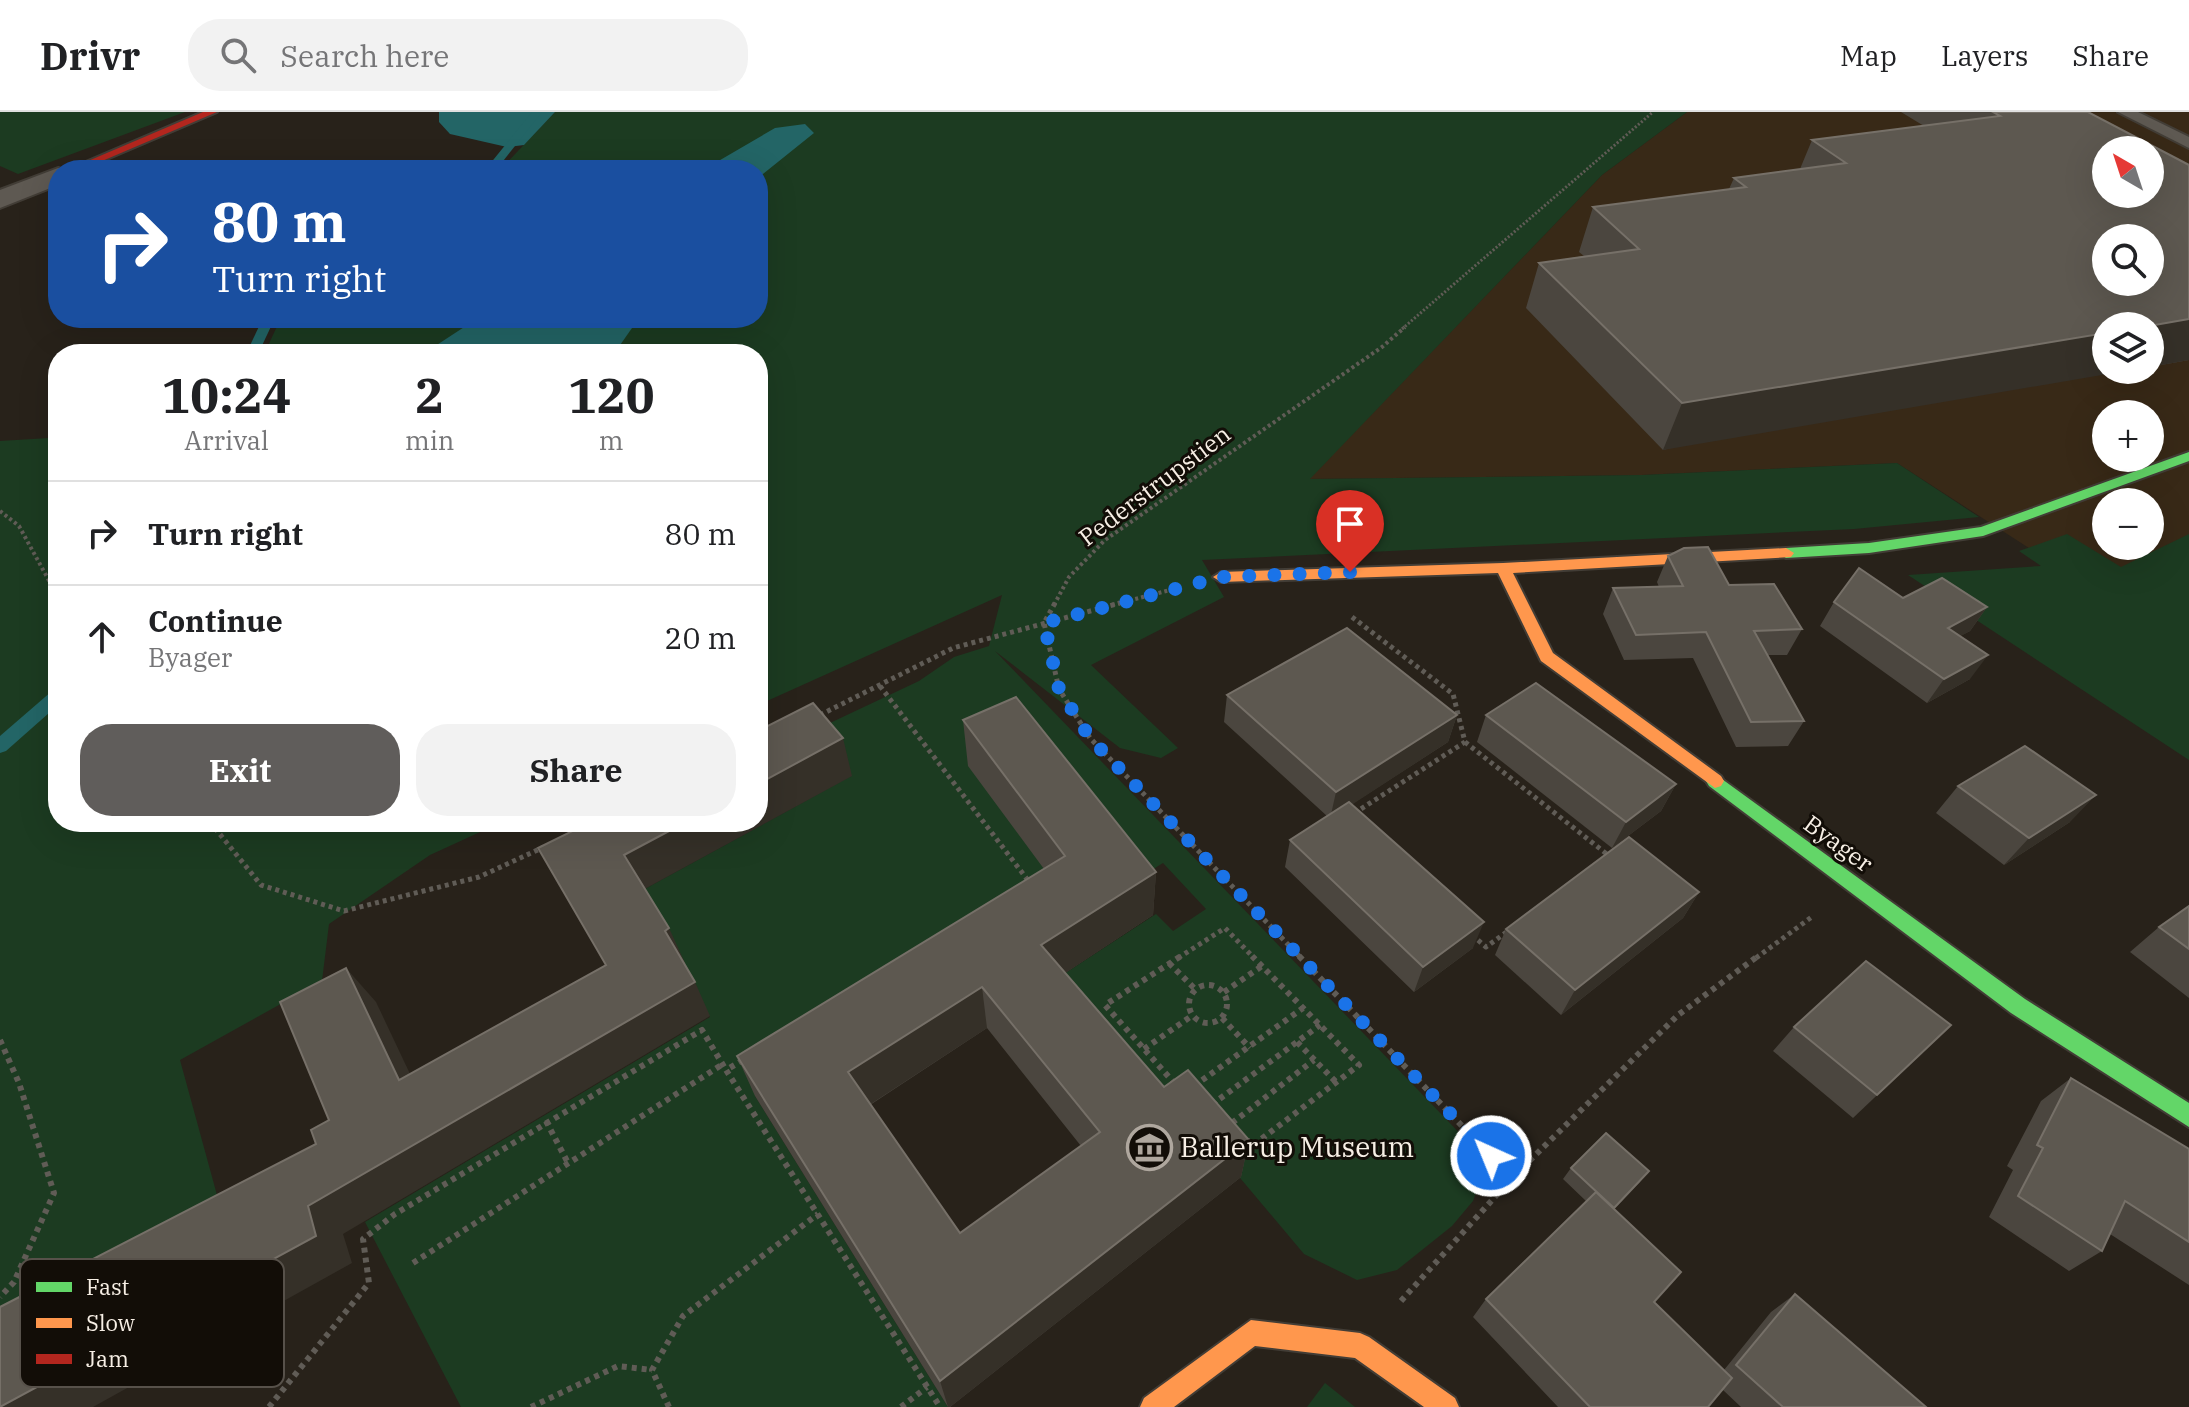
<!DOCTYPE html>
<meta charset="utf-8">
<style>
:root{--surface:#fff;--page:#f2f2f2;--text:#202124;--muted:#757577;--line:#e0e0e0;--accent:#605d5b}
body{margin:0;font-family:"IBM Plex Serif",serif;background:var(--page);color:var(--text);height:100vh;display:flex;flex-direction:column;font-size:30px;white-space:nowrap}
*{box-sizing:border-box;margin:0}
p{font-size:26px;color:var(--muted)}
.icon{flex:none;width:44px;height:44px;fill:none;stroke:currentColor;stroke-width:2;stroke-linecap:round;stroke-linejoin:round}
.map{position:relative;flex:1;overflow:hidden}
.details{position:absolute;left:48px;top:232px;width:720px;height:488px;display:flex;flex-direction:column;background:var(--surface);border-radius:32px;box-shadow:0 8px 32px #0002}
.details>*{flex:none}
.top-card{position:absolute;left:48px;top:48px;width:720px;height:168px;border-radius:32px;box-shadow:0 8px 32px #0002;background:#1a4fa0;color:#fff;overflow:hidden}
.needle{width:52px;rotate:321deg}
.tools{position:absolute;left:2092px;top:24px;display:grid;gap:16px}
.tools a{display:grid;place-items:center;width:72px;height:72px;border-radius:50%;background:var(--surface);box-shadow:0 8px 32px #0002;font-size:40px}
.pin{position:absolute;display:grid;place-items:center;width:68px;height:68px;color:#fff;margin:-82px -34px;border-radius:50% 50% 50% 0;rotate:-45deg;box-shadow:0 0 8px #0007}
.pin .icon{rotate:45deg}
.me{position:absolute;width:88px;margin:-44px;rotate:316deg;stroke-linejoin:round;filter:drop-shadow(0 0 6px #0008)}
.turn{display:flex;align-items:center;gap:28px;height:168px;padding:0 32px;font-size:36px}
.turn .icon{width:104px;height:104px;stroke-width:2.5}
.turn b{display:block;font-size:56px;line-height:68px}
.eta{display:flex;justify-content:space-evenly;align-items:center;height:136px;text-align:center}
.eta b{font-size:48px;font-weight:700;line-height:56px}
.button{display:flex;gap:16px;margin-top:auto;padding:16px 32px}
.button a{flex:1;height:92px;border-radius:32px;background:var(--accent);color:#fff;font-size:32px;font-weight:700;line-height:92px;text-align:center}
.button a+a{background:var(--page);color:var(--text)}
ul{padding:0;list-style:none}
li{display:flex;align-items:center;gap:24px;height:104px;padding:0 32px;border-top:2px solid var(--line)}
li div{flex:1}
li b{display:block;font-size:30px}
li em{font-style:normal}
header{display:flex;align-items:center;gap:48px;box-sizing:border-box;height:112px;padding:0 40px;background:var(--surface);border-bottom:2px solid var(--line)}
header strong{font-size:38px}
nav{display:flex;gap:44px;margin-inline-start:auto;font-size:28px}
.search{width:560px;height:72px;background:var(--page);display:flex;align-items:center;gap:20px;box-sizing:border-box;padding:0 28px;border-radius:32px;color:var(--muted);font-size:30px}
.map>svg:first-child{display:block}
</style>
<header>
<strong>Drivr</strong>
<div class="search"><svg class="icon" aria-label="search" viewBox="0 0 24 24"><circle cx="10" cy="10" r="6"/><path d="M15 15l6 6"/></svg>Search here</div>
<nav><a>Map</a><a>Layers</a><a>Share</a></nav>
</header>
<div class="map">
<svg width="2189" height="1295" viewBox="0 0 2189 1295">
<rect width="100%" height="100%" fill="#28221a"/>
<path fill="#382917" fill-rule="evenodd" d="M 1687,0 L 2189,0 L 2189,539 L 1897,351 L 1642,363 L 1309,367 L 1602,63 ZM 2106,38 L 2150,38 L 2150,82 L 2106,82 ZM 2106,126 L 2150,126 L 2150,170 L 2106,170 ZM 2106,214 L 2150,214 L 2150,258 L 2106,258 ZM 2106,302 L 2150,302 L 2150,346 L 2106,346 ZM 2106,390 L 2150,390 L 2150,434 L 2106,434 Z"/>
<g fill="#1c3b21">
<polygon points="0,0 185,0 18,62 0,54"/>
<polygon points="555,0 1687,0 1602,63 1310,367 1642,363 1897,351 1979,405 1854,417 1202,448 1224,485 1091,553 1178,636 1161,646 1120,636 995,539 1472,1034 1480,1070 1473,1089 1452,1114 1397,1158 1357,1168 1304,1142 1183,998 1044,875 1156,802 1173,819 1206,797 1163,751 1048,823 755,984 948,1295 461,1295 365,1110 710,905 641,779 851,664 813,619 919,569 954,545 989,534 1002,483 758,593 758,242 264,242 281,206 758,206 758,58 500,58"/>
<polygon points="49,326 58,336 58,710 502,710 430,743 329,812 322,869 180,948 220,1094 0,1213 0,329"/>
<polygon points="2067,422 2121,455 2189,422 2189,648 1908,463 2041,454 2019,439"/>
<polygon points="1325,1271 1355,1295 1307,1295"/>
</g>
<g fill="#236566">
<polygon points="439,0 555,0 524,33 507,35 450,22 439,10"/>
<polygon points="805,12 814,21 758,66 758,58 703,58 775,16"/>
<polygon points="478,206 639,206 618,236 610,242 423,242"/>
</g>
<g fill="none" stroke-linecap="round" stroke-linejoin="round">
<g fill="#236566" fill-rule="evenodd">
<polygon points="532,0 542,0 496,58 485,58"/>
<polygon points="263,206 275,206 258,242 246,242"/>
<polygon points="58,577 58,593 6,639 0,641 0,624 52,579"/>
</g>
<defs>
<polygon id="lane" points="2118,0 2138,0 2189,25 2189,36"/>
<polygon id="street" points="58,56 65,58 58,58 58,73 0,96 0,78"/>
<g id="fast">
<polygon points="2189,340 2189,349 1983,424 1869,441 1786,446 1778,441 1786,436 1869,431 1981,415"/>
<polygon points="1715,662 2025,887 2189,991 2189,1015 2011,901 1709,674 1706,669 1709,664"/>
</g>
<g id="slow">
<polygon points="1786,436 1794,441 1791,445 1513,461 1553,541 1721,664 1724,669 1721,674 1715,676 1541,549 1498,461 1221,470 1213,465 1221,460 1503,451"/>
<polygon points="1251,1208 1360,1221 1369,1225 1455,1286 1459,1295 1424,1295 1355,1246 1255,1234 1174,1295 1140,1295 1144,1286"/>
</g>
<polygon id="jam" points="203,0 217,0 81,58 67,58"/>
</defs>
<use href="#lane" stroke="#423d36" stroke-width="4"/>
<use href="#street" stroke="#423d36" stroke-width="4"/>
<use href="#fast" stroke="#423d36" stroke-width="4"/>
<use href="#slow" stroke="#423d36" stroke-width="4"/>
<use href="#jam" stroke="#423d36" stroke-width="4"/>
<polyline stroke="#605c56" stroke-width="3" stroke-dasharray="2 2" stroke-linecap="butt" points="1402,217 1653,0"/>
<g stroke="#605c56" stroke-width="4" stroke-dasharray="3 3" stroke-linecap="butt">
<polyline points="0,399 19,414 58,485"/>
<polyline points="1054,493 1069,465 1105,428 1382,235 1405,215"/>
<polyline points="1112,493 1178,476"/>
</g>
<g stroke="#605c56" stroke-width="5" stroke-dasharray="4 4" stroke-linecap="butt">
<polyline points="1055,491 1044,511 1059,577 1090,626 1301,846"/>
<polyline points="1352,505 1453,582 1465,630 1353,702"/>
<polyline points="880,574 1030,771"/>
<polyline points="820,603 953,536 1120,491"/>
<polyline points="1465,630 1608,743 1605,745"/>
<polyline points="210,710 261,773 344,799 479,765 544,735"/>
<polyline points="1472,823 1486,835 1508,819"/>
<polyline points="1178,846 1225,816 1254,846"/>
<polyline points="1756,846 1813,804"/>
</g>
<g stroke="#605c56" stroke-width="6" stroke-dasharray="5 5" stroke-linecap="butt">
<polyline points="1299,844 1512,1066"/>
<polyline points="1169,851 1195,877"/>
<circle cx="1208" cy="892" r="19"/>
<polyline points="1224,880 1262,854"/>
<polyline points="1222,906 1250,936"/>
<polyline points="0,928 19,971 54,1081 14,1170 0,1185"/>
<polyline points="1297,930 1336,970"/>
<polyline points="1144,937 1193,903"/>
<polyline points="743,948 726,958 940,1295"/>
<polyline points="1175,972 1105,893 1181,844"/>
<polyline points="1194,974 1303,896"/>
<polyline points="1216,993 1214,991 1320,913"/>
<polyline points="546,1009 568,1051"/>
<polyline points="1232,1011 1314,948"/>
<polyline points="1247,1028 1252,1034 1359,953 1252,844"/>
<polyline points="413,1151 723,952"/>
<polyline points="1401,1189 1512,1066 1678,903 1758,844"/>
<polyline points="269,1295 369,1171 363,1127 395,1102 702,918 726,958"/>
<polyline points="531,1295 618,1254 652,1258"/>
<polyline points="669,1295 652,1258 683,1204 818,1102"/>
<polyline points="901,1295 927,1275"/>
</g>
<use href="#lane" fill="#5e5952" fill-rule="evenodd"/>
<use href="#street" fill="#5e5952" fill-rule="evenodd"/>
<use href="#fast" fill="#63d668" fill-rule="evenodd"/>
<use href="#slow" fill="#ff974d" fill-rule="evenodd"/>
<use href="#jam" fill="#b3261e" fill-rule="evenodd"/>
</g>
<g fill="#4b463f" fill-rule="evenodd">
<polygon points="1901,0 2088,0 2189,248 2150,255 2150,214 1663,338 1526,196 1539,151 1584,144 1579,140 1593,95 1729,77 1734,66 1800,57 1812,28 1924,14"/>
<polygon points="1668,444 1729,473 1802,517 1787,543 1768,543 1804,609 1788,634 1736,635 1693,546 1624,548 1603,502 1613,476 1659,475 1657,470"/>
<polygon points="1903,486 1987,495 1970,519 1960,524 1970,567 1927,591 1820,514 1834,490"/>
<polygon points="1227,583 1457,603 1448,630 1352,692 1473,836 1414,880 1285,755 1290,728 1327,704 1224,610"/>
<polygon points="1486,603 1676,672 1661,699 1612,736 1477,630"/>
<path d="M 963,608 L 1156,760 L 1153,803 L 1065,861 L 1164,975 L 1249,1028 L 1241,1065 L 950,1295 L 948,1295 L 755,984 L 737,944 L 1044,757 L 968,654 ZM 987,916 L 1081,1034 L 960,1121 L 870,993 Z"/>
<polygon points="1958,674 2070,710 2004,753 1936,701"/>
<polygon points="1699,780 1683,806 1561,903 1495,843 1506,817"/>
<polygon points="2189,794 2189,886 2130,840 2159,815"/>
<polygon points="1951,913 1853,1006 1773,939 1794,915"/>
<polygon points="2071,966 2189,1037 2189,1173 2110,1122 2102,1139 2069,1159 1989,1105 2013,1058 2007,1054 2041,989"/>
<polygon points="1571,1056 1640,1070 1614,1097 1654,1190 1724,1258 1771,1200 1795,1182 1926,1295 1741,1295 1723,1278 1708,1295 1558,1295 1473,1205 1486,1187 1586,1089 1563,1067"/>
</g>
<g fill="#353028">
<polygon points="2189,207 2189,248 2150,255 2150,214"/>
<polygon points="2106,221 2106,258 2131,258 1663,338 1682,291"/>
<polygon points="1987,495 1970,519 1931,540 1948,516"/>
<polygon points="1988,543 1970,567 1927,591 1944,567"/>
<polygon points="1457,603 1448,630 1330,707 1336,680"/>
<polygon points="843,626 852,664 641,779 624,743 686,710 758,710 758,672"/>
<polygon points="1676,672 1661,699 1612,736 1626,710"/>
<polygon points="2096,683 2070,710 2004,753 2029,726"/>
<polygon points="1156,760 1153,803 1044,875 1041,833"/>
<polygon points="1699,780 1683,806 1561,903 1575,878"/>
<polygon points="1484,810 1473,836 1414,880 1423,855"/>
<polygon points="669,816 685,851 682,854 665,819"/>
<polygon points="346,856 376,890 428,1000 399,968"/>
<polygon points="695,870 710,904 343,1122 352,1151 93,1295 0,1295 308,1094"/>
<polygon points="982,875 987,916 860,999 848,960"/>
<polygon points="1249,1028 1241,1065 950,1295 948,1295 940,1269"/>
<polygon points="1649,1059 1640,1070 1605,1107 1614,1096"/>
</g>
<g fill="#5d5850" stroke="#767068" stroke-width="2" fill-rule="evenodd">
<path d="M 1993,0 L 2088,0 L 2189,53 L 2189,207 L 2149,214 L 2106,214 L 2106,221 L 1682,291 L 1539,151 L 1639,137 L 1593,95 L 1746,75 L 1734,66 L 1846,51 L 1812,28 L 2000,4 ZM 2106,38 L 2150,38 L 2150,82 L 2106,82 ZM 2106,126 L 2150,126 L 2150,170 L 2106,170 Z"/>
<polygon points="1708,435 1729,473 1774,472 1802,517 1754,519 1804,609 1751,610 1706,520 1636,523 1613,476 1683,474 1668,444 1684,436"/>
<polygon points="1859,456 1903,486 1942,466 1987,495 1948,516 1988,543 1944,567 1834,490"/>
<polygon points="1347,516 1457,603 1336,680 1227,583"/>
<polygon points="1536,571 1676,672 1626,710 1486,603"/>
<path d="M 1016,585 L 1156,760 L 1041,833 L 1164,975 L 1188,958 L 1249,1028 L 940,1269 L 737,944 L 1065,744 L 963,608 ZM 982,875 L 1100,1020 L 960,1121 L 848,960 Z"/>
<polygon points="813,591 843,626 758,672 758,619"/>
<polygon points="2025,634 2096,683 2029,726 1958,674"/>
<polygon points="1349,690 1484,810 1423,855 1290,728"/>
<polygon points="589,710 686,710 624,743 669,816 665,819 695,870 308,1094 316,1124 0,1295 0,1195 316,1032 311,1018 329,1008 280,890 346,856 399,968 606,853 538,736 589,711"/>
<polygon points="1629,725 1699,780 1575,878 1506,817"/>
<polygon points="2189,794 2189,837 2159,815"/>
<polygon points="1866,849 1951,913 1877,983 1794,915"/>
<polygon points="2071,966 2189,1037 2189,1130 2125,1089 2102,1139 2018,1084 2043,1036 2037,1033"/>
<polygon points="1606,1021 1649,1059 1614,1096 1571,1056"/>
<polygon points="1596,1080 1681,1160 1654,1190 1732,1266 1708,1295 1590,1295 1486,1187"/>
<polygon points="1795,1182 1926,1295 1783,1295 1736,1253"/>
</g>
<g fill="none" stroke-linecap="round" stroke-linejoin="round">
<polyline stroke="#1a73e8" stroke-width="14" stroke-dasharray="0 25.2" points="1350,460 1221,465 1044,511 1059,577 1090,626 1491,1044"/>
</g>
<defs>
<symbol id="museum-ring" viewBox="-11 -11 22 22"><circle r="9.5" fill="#120d07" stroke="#afa79e" stroke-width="1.5"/><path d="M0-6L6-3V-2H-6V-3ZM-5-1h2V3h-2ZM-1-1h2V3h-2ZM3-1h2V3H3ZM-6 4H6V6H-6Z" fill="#afa79e"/></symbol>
</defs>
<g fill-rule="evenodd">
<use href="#museum-ring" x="1124" y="1010" width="51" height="51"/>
</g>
<g text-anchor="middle" stroke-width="6" stroke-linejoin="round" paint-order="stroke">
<g font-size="24" fill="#f7efe5" stroke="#120d07">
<text transform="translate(1155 374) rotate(-37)" y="8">Pederstrupstien</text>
<text transform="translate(1838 732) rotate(36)" y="8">Byager</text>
</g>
<g font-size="28" fill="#f7efe5" stroke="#120d07" text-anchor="start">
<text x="1180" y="1045">Ballerup Museum</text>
</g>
</g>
<rect x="20" y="1147" width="264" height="128" rx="12" fill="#120d07" stroke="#57514a" stroke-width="2"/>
<rect x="36" y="1170" width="36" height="10" fill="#63d668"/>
<rect x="36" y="1206" width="36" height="10" fill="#ff974d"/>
<rect x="36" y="1242" width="36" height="10" fill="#b3261e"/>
<g font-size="22" fill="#f7efe5">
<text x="86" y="1183">Fast</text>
<text x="86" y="1219">Slow</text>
<text x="86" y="1255">Jam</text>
</g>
</svg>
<div class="tools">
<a><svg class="needle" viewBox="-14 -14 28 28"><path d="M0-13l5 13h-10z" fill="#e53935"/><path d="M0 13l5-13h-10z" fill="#757577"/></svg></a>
<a><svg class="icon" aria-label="search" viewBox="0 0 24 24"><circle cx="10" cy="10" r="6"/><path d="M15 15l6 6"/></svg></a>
<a><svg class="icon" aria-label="layers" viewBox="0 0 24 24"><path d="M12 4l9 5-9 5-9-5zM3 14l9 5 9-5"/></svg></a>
<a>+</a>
<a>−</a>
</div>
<div class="pin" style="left:1350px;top:460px;background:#d93025"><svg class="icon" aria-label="arrive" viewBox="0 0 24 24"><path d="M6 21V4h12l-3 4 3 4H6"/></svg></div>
<svg class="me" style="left:1491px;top:1044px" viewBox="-20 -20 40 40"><circle r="17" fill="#1a73e8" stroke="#fff" stroke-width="3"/><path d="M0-11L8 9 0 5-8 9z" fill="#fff"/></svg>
<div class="top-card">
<div class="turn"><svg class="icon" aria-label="right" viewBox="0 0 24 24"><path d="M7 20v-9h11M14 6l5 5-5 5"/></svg><div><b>80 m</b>Turn right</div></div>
</div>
<section class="details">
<div class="eta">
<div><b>10:24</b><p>Arrival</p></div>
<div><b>2</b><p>min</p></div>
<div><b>120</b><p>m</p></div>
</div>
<ul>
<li><svg class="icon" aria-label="right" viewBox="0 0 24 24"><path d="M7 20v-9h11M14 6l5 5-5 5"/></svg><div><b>Turn right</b></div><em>80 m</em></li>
<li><svg class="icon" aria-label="ahead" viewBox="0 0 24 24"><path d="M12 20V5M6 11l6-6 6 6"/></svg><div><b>Continue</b><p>Byager</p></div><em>20 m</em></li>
</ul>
<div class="button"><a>Exit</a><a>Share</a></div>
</section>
</div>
